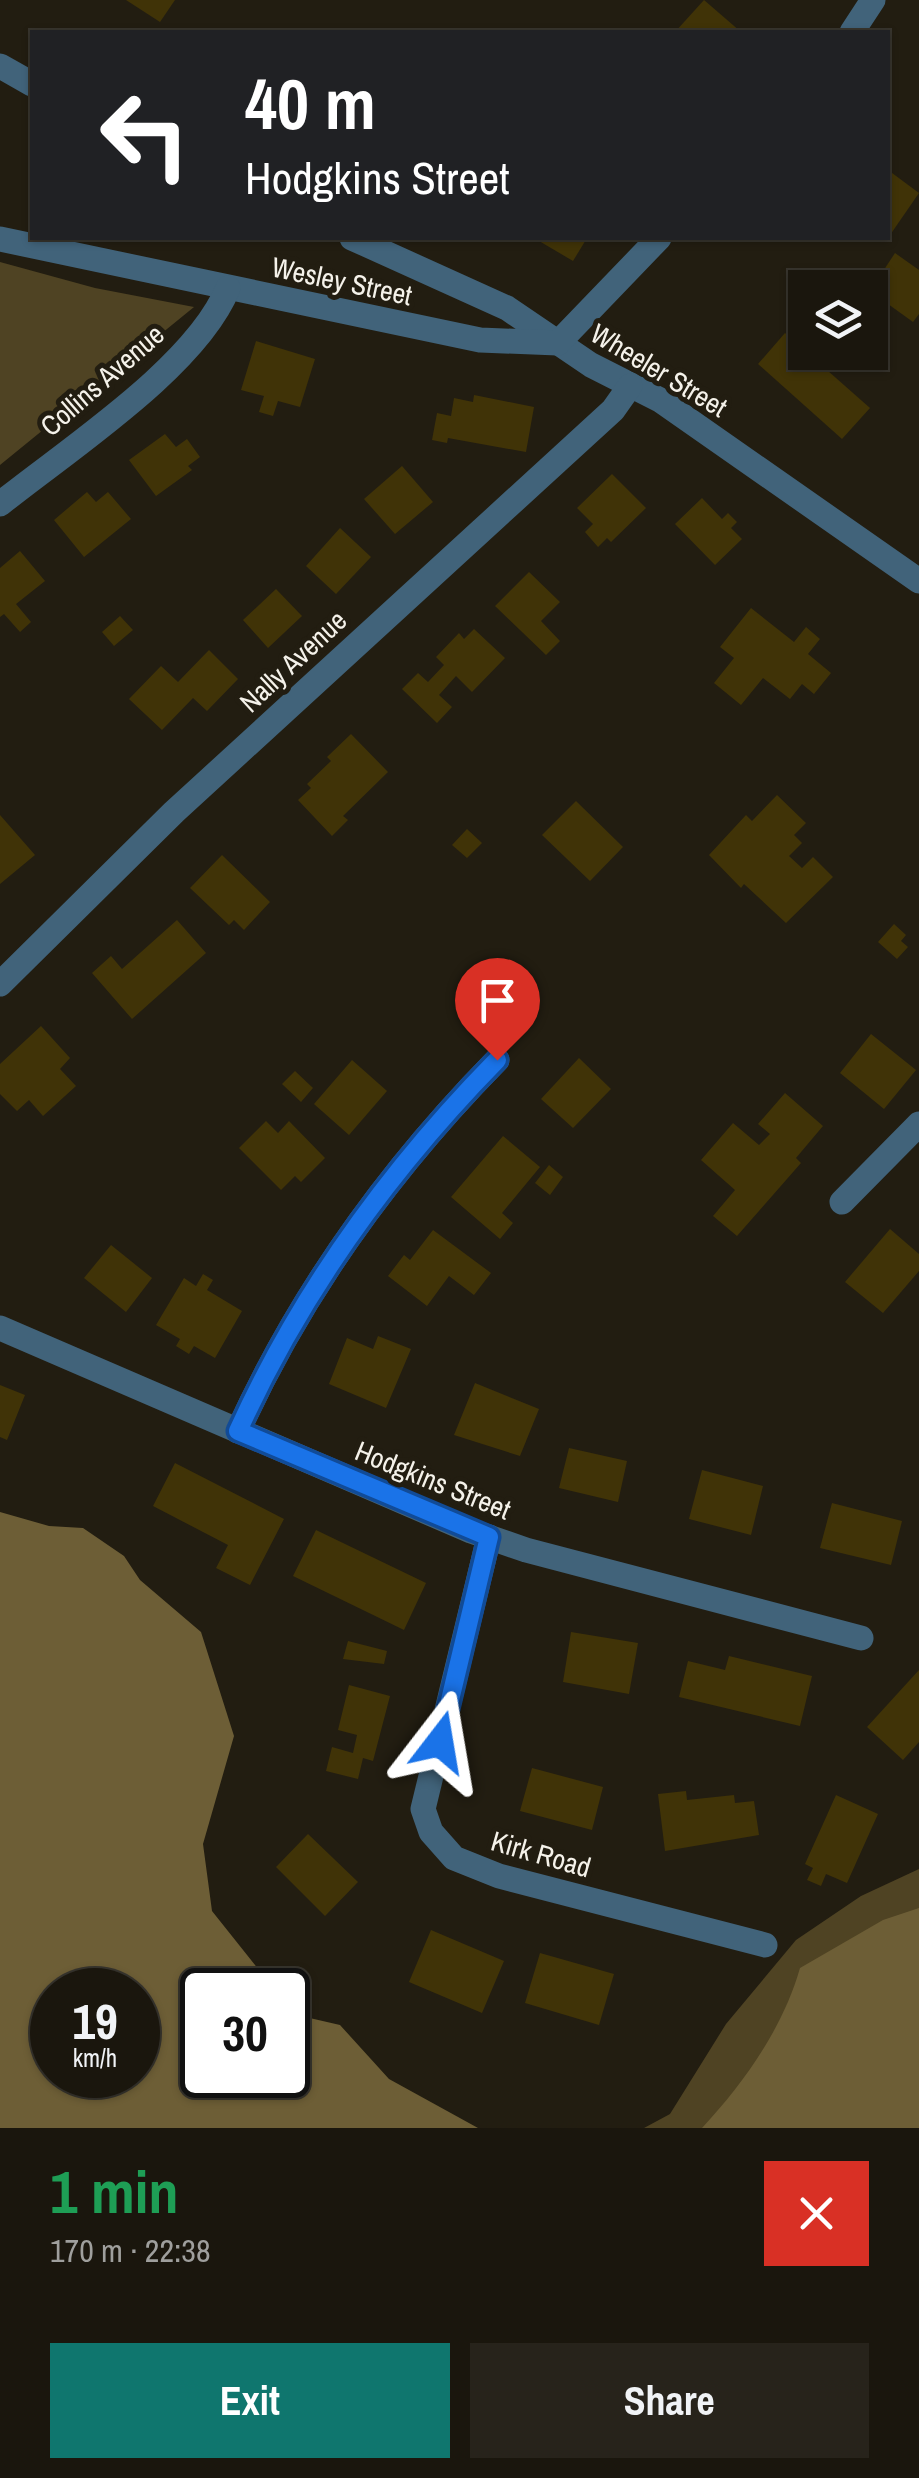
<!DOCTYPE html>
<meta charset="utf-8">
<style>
:root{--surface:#1a160d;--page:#27231b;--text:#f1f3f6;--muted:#9f9f9d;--line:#38352e;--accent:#0f766e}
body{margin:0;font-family:"Archivo Narrow",sans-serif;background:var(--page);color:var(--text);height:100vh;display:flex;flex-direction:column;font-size:38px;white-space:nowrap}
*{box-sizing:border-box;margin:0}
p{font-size:32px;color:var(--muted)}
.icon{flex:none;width:55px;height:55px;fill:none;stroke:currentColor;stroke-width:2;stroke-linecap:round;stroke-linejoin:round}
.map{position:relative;height:2128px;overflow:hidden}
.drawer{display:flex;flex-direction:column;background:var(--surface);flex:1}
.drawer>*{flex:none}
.hud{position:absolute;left:30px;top:30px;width:860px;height:210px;border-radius:0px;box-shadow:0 2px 8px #0004,0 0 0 2px var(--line);background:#202124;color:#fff;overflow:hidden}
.controls{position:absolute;left:788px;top:270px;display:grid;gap:20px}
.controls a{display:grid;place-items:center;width:100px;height:100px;border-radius:0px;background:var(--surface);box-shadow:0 2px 8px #0004,0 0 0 2px var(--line);font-size:50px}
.speed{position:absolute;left:30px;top:1968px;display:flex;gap:20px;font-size:50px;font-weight:700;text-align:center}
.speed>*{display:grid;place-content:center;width:130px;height:130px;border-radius:50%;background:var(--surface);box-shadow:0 2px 8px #0004,0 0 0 2px var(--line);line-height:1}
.speed small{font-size:25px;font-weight:400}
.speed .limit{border:5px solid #111;border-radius:15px;background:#fff;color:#111}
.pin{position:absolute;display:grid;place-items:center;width:85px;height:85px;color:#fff;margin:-102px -42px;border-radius:50% 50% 50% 0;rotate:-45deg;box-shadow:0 0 10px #0007}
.pin .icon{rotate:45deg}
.me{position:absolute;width:110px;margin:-55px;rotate:14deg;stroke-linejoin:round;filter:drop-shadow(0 0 8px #0008)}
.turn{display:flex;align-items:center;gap:35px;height:210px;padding:0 50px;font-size:45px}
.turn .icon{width:130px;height:130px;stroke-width:2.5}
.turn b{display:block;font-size:70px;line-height:85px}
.round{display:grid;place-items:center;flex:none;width:105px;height:105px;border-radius:0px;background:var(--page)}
.head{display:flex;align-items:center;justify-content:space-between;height:170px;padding:0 50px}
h1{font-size:60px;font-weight:700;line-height:75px;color:#1e9e55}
.button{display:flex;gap:20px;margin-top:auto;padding:20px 50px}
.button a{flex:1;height:115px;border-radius:0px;background:var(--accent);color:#fff;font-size:40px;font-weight:700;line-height:115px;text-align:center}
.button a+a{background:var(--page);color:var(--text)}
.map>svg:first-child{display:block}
</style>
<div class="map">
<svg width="919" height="2128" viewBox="0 0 919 2128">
<rect width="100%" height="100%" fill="#221d11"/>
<g fill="#4f4323">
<polygon points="0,262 95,288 194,307 0,465"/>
<polygon points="919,1869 919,2128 644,2128 670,2114 726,2024 796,1940 861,1896"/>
</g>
<g fill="#6d5e36" fill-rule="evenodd">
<path d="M 0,1512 L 49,1526 L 83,1528 L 124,1556 L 140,1580 L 201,1632 L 234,1736 L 203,1844 L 212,1911 L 275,1990 L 202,1990 L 202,2075 L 288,2075 L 288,2013 L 340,2025 L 389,2079 L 478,2128 L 0,2128 ZM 52,1990 L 138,1990 L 138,2075 L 52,2075 Z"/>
<path d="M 919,1908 L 919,2128 L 702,2128 C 744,2083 783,2028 800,1968 L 883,1920 Z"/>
</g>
<g fill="#403307">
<polygon points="126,0 175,0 160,22"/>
<polygon points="704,0 741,32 675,32"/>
<polygon points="888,170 919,193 888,238"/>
<polygon points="534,238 587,238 573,261"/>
<polygon points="895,253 919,270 919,314 913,322 870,291"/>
<polygon points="785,333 870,408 842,439 758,364"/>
<polygon points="256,341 315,359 300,407 278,401 273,416 259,412 264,396 241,390"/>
<polygon points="474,395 534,407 526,452 448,438 447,443 432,440 437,413 451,416 454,398 473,402"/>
<polygon points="165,434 176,447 187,439 200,457 188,466 192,470 156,496 129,460"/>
<polygon points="402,466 433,502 395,534 364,499"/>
<polygon points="612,474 646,508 611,542 607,538 598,547 585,532 593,524 577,508"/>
<polygon points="87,492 96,502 108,492 131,519 84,557 54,520"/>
<polygon points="702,498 722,519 728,513 737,522 731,528 742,539 715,565 675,524"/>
<polygon points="340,528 371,557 336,594 306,566"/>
<polygon points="20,551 45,581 16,604 31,622 20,632 4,614 0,617 0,568"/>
<polygon points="529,572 560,602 541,621 560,641 546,655 495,606"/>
<polygon points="276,589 302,616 268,648 243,620"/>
<polygon points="751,608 794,642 806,627 820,639 808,654 831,673 814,694 802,684 790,699 763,678 741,705 714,683 734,658 720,647"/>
<polygon points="120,616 133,630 114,646 102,632"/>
<polygon points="474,629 505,658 472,692 456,676 439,695 452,707 437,723 402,689 418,673 428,682 444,665 436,657 459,633 464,639"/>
<polygon points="209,650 238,679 207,711 193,698 162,730 129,699 161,666 178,682"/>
<polygon points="351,734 388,772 343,816 348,820 332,836 298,800 311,788 307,784 331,761 327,757"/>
<polygon points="777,795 806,823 794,835 802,843 789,856 802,868 813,857 833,877 786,923 744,884 741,888 709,855 746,815 752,821"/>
<polygon points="576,801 623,847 590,881 542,835"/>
<polygon points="0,815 35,855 0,884"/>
<polygon points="467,829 482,843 467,858 452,845"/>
<polygon points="222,855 270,902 244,930 234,920 229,925 190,888"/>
<polygon points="177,920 206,953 132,1019 92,973 111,956 122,969"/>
<polygon points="894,924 906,935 901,941 908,947 897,959 878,942"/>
<polygon points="41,1026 70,1058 60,1069 76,1086 43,1116 29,1100 17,1111 0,1094 0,1064"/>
<polygon points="871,1034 916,1070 884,1109 840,1073"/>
<polygon points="579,1058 611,1089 573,1128 541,1099"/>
<polygon points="352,1060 387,1091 349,1135 314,1104"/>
<polygon points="295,1071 313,1088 301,1102 282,1084"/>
<polygon points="785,1093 823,1126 796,1158 801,1163 737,1236 713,1216 735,1190 701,1160 733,1123 759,1145 770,1134 758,1124"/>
<polygon points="266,1121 278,1133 289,1121 325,1158 301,1182 295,1176 281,1190 239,1148"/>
<polygon points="503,1136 540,1167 502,1213 513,1223 500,1239 451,1197"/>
<polygon points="549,1165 563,1177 550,1195 535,1183"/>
<polygon points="890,1229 919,1254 919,1271 883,1313 845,1282"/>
<polygon points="433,1230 491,1273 474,1295 449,1276 427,1306 388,1276 404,1255 410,1260"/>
<polygon points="111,1245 152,1278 126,1312 84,1278"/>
<polygon points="203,1274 213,1280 207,1290 242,1311 215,1358 194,1346 189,1354 176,1346 180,1339 156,1325 184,1278 196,1286"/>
<polygon points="378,1336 411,1349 386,1408 329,1384 347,1338 373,1349"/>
<polygon points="475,1383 539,1409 520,1456 454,1435"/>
<polygon points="0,1385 25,1395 7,1440 0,1437"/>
<polygon points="569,1448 627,1461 618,1502 559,1488"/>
<polygon points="175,1463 284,1519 250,1585 216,1568 228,1545 153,1506"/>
<polygon points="702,1470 763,1486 751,1535 689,1519"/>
<polygon points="832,1503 902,1521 891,1565 820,1548"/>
<polygon points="316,1530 426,1583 404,1630 293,1576"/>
<polygon points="571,1632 638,1643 629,1694 563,1682"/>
<polygon points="348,1641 387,1651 384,1664 343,1659"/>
<polygon points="729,1656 812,1676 800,1726 679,1697 688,1661 725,1670"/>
<polygon points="919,1670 919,1742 903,1760 867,1727"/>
<polygon points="349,1685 390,1696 373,1761 363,1758 358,1779 326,1771 332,1747 353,1753 357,1735 338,1730"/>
<polygon points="532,1768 603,1787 592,1830 520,1811"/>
<polygon points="686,1791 687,1800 734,1795 735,1803 754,1801 759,1835 665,1851 658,1794"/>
<polygon points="836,1795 878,1814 847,1883 826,1874 821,1886 807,1880 813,1868 805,1864"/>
<polygon points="308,1834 358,1882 325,1916 276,1867"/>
<polygon points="431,1930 504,1961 482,2013 409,1982"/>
<polygon points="540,1953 614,1974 599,2025 525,2003"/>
</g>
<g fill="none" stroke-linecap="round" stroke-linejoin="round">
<g stroke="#41637a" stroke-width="25">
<polyline points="852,32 873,0"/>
<polyline points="0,66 32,84"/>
<polyline points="352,238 507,308 591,365 660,400 919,581"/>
<polyline points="0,239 480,340 558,343 659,238"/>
<path d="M 0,504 C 67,450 196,367 228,288"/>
<polyline points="0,984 174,812 613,410 630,386"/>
<polyline points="842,1202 919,1124"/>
<polyline points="0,1328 471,1531 526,1550 861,1638"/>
<path d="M 238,1431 C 302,1290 389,1170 497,1060"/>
<polyline points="489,1537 423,1809 431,1832 454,1858 499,1876 765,1945"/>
</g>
</g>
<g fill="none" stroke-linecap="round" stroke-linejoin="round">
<defs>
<path id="route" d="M 440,1742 L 489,1537 L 238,1431 C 302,1290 389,1170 497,1060"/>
</defs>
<use href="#route" stroke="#114b97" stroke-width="25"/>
<use href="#route" stroke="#1a73e8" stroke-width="18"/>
</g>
<g text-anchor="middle" stroke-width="10" stroke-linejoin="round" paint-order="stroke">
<g font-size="28" fill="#f5f2ea" stroke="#221d11">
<text transform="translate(342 281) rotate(12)" y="10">Wesley Street</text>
<text transform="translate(659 370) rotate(31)" y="10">Wheeler Street</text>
<text transform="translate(102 380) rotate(-41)" y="10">Collins Avenue</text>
<text transform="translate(293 661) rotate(-43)" y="10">Nally Avenue</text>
<text transform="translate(433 1480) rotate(22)" y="10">Hodgkins Street</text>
<text transform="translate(541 1854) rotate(16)" y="10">Kirk Road</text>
</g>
</g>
</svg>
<div class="controls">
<a><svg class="icon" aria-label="layers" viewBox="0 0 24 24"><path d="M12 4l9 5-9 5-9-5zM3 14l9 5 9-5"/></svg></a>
</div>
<div class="speed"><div>19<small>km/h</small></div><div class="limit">30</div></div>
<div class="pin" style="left:497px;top:1060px;background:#d93025"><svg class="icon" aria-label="arrive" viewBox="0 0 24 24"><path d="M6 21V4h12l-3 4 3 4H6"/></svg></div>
<svg class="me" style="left:440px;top:1742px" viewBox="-20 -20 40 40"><path d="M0-17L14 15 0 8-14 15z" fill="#1a73e8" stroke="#fff" stroke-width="4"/></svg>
<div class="hud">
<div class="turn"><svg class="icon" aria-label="left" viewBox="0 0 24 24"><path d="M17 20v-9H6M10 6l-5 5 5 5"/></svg><div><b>40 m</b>Hodgkins Street</div></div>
</div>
</div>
<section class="drawer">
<div class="head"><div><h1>1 min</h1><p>170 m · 22:38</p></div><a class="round" style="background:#d93025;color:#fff"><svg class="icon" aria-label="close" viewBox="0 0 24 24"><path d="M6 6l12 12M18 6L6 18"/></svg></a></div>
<div class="button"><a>Exit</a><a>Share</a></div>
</section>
